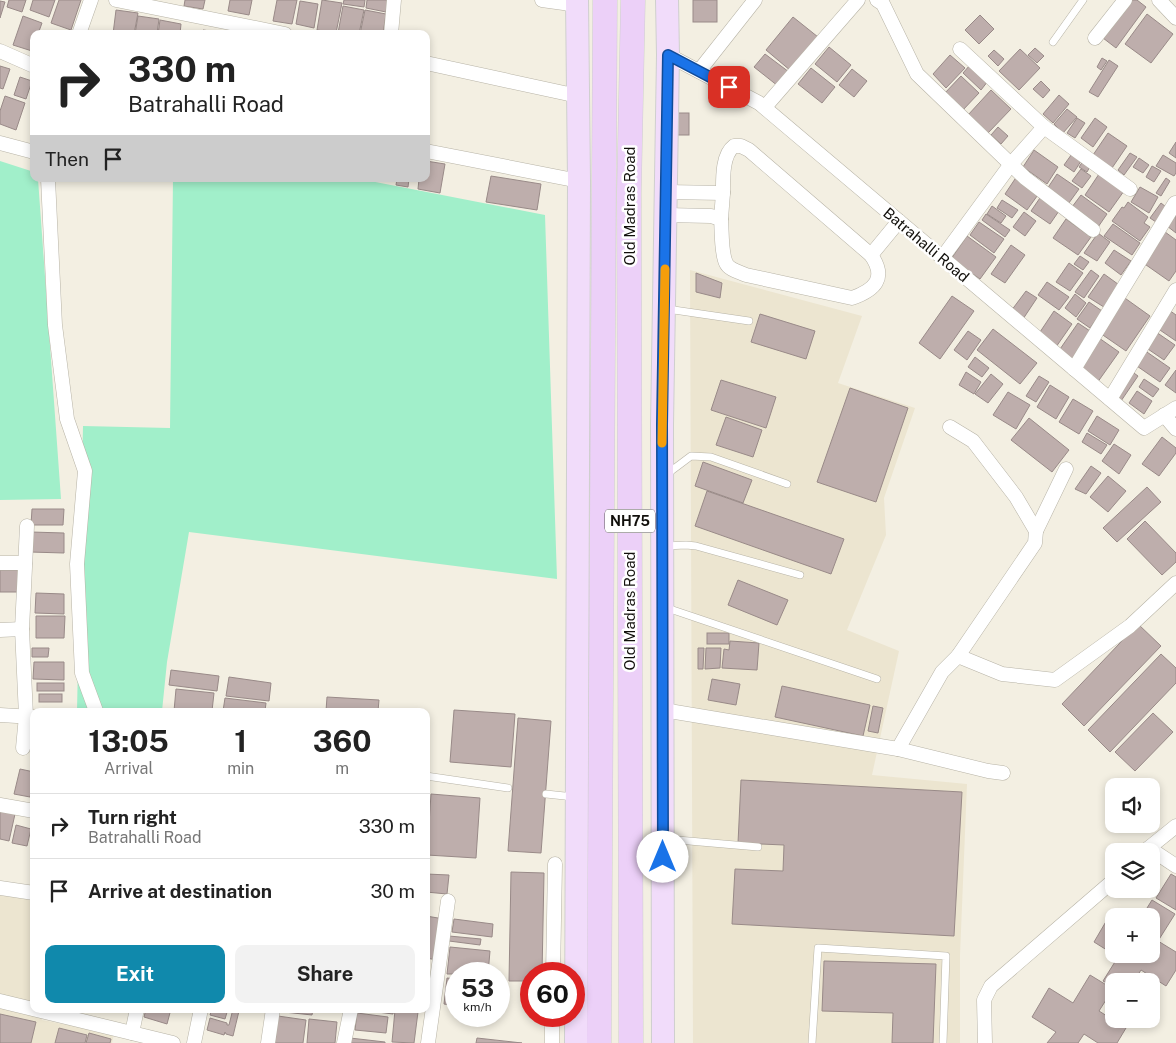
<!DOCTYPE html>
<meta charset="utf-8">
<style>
:root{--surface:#fff;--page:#f2f2f2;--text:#222;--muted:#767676;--line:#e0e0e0;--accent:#1089ac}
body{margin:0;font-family:"Public Sans",sans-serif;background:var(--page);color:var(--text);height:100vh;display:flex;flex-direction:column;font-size:19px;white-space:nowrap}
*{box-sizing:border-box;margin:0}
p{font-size:16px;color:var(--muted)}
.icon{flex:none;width:28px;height:28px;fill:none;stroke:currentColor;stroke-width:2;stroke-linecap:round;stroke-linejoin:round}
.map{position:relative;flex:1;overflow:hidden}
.sheet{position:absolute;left:30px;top:708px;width:400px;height:305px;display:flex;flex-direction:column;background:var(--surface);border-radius:10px;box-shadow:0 2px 8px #0003}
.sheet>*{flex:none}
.hud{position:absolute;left:30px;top:30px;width:400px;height:152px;border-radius:10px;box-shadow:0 2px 8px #0003;background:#fff;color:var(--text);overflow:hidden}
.tools{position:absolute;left:1105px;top:778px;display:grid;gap:10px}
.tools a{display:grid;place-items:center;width:55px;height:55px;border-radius:10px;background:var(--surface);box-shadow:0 2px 8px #0003;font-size:25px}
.speed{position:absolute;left:445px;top:962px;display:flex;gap:10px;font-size:25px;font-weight:700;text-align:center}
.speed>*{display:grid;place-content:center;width:65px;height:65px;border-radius:50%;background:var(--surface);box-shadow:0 2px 8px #0003;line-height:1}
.speed small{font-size:12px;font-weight:400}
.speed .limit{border:8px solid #d22;background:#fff;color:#111}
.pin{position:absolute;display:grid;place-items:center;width:42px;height:42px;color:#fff;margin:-21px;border-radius:10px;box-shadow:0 2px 8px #0006}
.me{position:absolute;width:55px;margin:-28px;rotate:0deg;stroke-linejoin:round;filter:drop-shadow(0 0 4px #0008)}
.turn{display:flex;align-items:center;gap:18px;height:105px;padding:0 15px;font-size:22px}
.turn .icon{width:65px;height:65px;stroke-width:2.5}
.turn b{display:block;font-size:35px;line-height:42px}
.then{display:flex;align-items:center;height:48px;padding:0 15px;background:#0003;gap:10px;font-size:19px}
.eta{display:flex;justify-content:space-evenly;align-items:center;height:85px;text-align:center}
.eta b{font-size:30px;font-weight:700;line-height:35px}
.button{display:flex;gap:10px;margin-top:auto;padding:10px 15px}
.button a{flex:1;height:58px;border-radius:10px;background:var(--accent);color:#fff;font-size:20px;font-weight:700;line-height:58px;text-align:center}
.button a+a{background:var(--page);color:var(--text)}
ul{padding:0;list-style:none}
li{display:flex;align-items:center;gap:15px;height:65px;padding:0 15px;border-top:1px solid var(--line)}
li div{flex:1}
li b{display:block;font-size:19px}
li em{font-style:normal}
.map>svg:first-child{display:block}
</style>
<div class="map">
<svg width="1176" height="1043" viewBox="0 0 1176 1043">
<rect width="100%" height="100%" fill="#f3efe2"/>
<g fill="#ece5d0">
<polygon points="690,270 862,316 838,383 915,408 884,498 886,535 847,630 899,651 872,775 967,784 960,955 960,1043 693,1043"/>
<polygon points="0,895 34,900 34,1009 45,1009 42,1020 114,1034 112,1043 0,1043"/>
</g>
<g fill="#a1efca">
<polygon points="0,161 34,172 34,179 38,179 61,499 0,500"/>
<polygon points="173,179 360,179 545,215 557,579 189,532 167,662 162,711 77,711 83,426 170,428"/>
</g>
<g fill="#beaeac" stroke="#998a88">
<polygon points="9,0 26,0 22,12 7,7"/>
<polygon points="33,0 55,0 49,17 30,10"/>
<polygon points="59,0 81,0 71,30 51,23"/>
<polygon points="185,0 205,0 203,9 184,6"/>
<polygon points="230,0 252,0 249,15 228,11"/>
<polygon points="277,0 297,0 292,24 273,21"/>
<polygon points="322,0 342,3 336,33 317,30"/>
<polygon points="344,0 365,0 364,7 343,4"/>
<polygon points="367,0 388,0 386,12 366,8"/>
<rect x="693" y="0" width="24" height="22"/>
<polygon points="1130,0 1137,0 1146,7 1116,48 1103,38"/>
<polygon points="0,1 5,2 0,18"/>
<polygon points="300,1 318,4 314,28 296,24"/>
<polygon points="343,6 364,10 359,34 338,33"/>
<polygon points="116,10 138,13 134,34 113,34"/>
<polygon points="365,10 386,14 383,34 360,34"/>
<polygon points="1147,14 1173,34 1151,63 1125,44"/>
<polygon points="980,15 994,29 979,44 965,30"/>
<polygon points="23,16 42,23 38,34 34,34 32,51 13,45"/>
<polygon points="138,16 159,19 157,34 135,34"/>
<polygon points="793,17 818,37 791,71 766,50"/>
<polygon points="160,20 181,24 180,34 158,34"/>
<polygon points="203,30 225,33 225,34 203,34"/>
<polygon points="829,47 851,65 837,82 815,64"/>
<polygon points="1035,48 1044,56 1037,63 1028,55"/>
<polygon points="1020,49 1040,68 1019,90 999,71"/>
<polygon points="994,50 1004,59 998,66 988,56"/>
<polygon points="765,54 789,72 778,86 754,67"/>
<polygon points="950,55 965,68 946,88 933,74"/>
<polygon points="1102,58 1107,61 1101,70 1097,67"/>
<polygon points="1109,60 1118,66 1098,97 1089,92"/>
<polygon points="970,65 988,81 981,90 963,73"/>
<polygon points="0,66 10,69 3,89 0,88"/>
<polygon points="811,68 835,87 822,103 798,84"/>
<polygon points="852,69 867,81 854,97 839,85"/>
<polygon points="961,76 979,93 962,111 944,94"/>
<polygon points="20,77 32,81 26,99 14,95"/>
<polygon points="1041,81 1050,90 1043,98 1033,89"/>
<polygon points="991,90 1011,109 988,133 968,115"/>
<polygon points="1059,95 1069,104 1053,123 1043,114"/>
<polygon points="5,96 25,103 16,130 0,124 0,111"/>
<polygon points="1067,109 1077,117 1063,133 1054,124"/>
<rect x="674" y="113" width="15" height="22"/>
<polygon points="1077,118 1085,123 1075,138 1067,133"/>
<polygon points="1095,118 1107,127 1093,147 1081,138"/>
<polygon points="998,127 1008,136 1001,144 991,135"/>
<polygon points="1108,133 1127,146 1112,168 1093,155"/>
<polygon points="1176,142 1176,158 1169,153"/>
<polygon points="1034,150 1058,167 1047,184 1023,167"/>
<polygon points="1074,151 1083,158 1074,172 1064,165"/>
<polygon points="1130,153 1137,157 1124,175 1118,170"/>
<polygon points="1163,155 1176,163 1176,173 1174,176 1156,166"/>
<polygon points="1085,158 1092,163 1087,172 1079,167"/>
<polygon points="1139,158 1149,165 1143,173 1133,167"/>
<polygon points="426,161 445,164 440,193 418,189 419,179 426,179"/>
<polygon points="1152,166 1161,171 1154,182 1146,177"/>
<polygon points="1081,169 1091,176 1082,188 1072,181"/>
<polygon points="1057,174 1079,189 1066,207 1045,192"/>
<polygon points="1099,174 1124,191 1109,212 1085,195"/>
<polygon points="491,176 541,184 537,210 486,202"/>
<polygon points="1017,176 1040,192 1027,210 1005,194"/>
<polygon points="1166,178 1170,181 1161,196 1156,193"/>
<polygon points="397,179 409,179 408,187 396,185"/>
<polygon points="1140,187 1158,197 1149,213 1131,202"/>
<polygon points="1042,195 1061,208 1050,224 1031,211"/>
<polygon points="1081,195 1107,214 1096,230 1069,211"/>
<polygon points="1002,200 1018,210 1012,218 997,208"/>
<polygon points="1128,202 1148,217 1144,223 1150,227 1140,241 1112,221 1122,207 1124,208"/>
<polygon points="1161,203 1166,207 1156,222 1150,218"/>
<polygon points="992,206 1006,216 1001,223 987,214"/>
<polygon points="1024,212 1036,221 1025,236 1013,227"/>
<polygon points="1176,213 1176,233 1167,226"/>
<polygon points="986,214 1010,230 1005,237 982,220"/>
<polygon points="1066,219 1091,237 1078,255 1053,238"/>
<polygon points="979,222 1004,239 994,253 970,235"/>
<polygon points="1113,224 1140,243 1132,255 1104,236"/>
<polygon points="1161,229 1176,240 1176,271 1169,281 1139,260"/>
<polygon points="1098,233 1110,242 1097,261 1084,253"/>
<polygon points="967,236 996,257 980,279 951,259"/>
<polygon points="1011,245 1025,255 1005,283 991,274"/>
<polygon points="1114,250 1131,261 1121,275 1105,263"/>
<polygon points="1080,256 1089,262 1083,270 1074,264"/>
<polygon points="1069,263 1083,273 1070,291 1056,282"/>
<polygon points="1091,270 1099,276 1084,298 1075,292"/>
<polygon points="696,273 722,283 720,298 696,292"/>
<polygon points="1104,274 1122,287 1107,309 1088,297"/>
<polygon points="1047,282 1069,297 1059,310 1038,295"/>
<polygon points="1026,291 1037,298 1023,319 1011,311"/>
<polygon points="1075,294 1086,303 1076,317 1065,308"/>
<polygon points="952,296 974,311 940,359 919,343"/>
<polygon points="1122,296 1150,316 1126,351 1097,331"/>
<polygon points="1089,302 1102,311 1090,328 1077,319"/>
<polygon points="1169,310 1176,315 1176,341 1157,328"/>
<polygon points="1054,311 1072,324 1056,347 1038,335"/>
<polygon points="760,314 815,331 806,359 751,342"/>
<polygon points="1078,323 1096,335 1076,364 1058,352"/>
<polygon points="993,329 1037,363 1020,384 977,350"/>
<polygon points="968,331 981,340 967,360 954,350"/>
<polygon points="1156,332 1175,345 1164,360 1145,347"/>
<polygon points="1099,338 1119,352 1097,383 1078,369"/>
<polygon points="1144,350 1170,368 1160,382 1134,364"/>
<polygon points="975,357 989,368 982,377 968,367"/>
<polygon points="1176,370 1176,393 1165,385"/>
<polygon points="1131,371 1138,376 1121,401 1114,395"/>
<polygon points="966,372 981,382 974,394 959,385"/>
<polygon points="991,374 1003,384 988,403 975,394"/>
<polygon points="1039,376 1049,382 1036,402 1026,396"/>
<polygon points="1144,379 1159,389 1153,397 1139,387"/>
<polygon points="721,380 776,397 766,428 711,410"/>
<polygon points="1050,385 1069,397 1056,419 1037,407"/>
<polygon points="850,388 908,408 876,502 817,482"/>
<polygon points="1137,391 1152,401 1144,414 1129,403"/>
<polygon points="1008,392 1030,405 1016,429 993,415"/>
<polygon points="1073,399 1093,411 1079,434 1059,422"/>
<polygon points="1097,416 1119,430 1110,445 1088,431"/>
<polygon points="726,417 762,430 753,457 716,445"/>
<polygon points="1029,418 1069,450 1052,472 1011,440"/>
<polygon points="1087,433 1107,445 1101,454 1082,442"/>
<polygon points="1162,437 1176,448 1176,453 1159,476 1142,464"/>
<polygon points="1114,444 1131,455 1119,474 1102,461"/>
<polygon points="703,462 752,480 743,503 695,486"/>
<polygon points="1091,466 1101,473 1086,494 1075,489"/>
<polygon points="1108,476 1126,491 1108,512 1090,497"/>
<polygon points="1147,487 1161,502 1117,542 1103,528"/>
<polygon points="707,491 844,539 831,574 695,526"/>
<polygon points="32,509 64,509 63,525 31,525"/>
<polygon points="1145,521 1176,553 1176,562 1162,575 1127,539"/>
<polygon points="31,532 64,533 64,553 30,552"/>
<polygon points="0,570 20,570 19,592 0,592"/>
<polygon points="738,580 788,600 777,625 728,605"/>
<polygon points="36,593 64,594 64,614 35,613"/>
<polygon points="36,616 65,616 64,638 36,638"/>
<polygon points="1138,624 1161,646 1084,726 1062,704"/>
<rect x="707" y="633" width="22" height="11"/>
<polygon points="730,641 759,643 757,670 722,668 724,649 729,650"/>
<polygon points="32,648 49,648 48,657 32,657"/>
<polygon points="698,648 704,648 703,669 698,669"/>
<polygon points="706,648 721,648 720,668 705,669"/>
<polygon points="1161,654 1176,668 1176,683 1110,752 1088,730"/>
<polygon points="34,662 64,662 64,680 33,679"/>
<polygon points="171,670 219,676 217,691 169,685"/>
<polygon points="229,677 271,683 269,701 226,696"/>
<polygon points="712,679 740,684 736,705 708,700"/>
<rect x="37" y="683" width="27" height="8"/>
<polygon points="782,686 870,705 863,736 775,717"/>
<polygon points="176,689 214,693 212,711 174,711"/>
<rect x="39" y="694" width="23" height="8"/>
<polygon points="327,697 379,700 378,711 326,711"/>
<polygon points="225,698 266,703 265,711 223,711"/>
<polygon points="873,706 883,708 878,733 868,731"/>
<polygon points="454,710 515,714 511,767 450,762"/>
<polygon points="1153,713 1173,732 1135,771 1115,752"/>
<polygon points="518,718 551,721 541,853 508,851"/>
<polygon points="20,769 34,772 34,781 30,797 14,794"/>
<polygon points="741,780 962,792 954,936 732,924 735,869 783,871 784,845 738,843"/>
<polygon points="431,794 480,798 476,858 427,855"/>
<polygon points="0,810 15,814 9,841 0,839"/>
<polygon points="16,825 31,829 27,846 12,843"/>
<polygon points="511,872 544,873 542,974 531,974 531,981 509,981"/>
<polygon points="426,874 449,875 447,894 426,892"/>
<polygon points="1171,874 1176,877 1176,910 1156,898"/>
<polygon points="1152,900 1175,914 1158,941 1176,952 1176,970 1166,986 1141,970 1134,981 1114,981 1114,987 1103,981 1118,957 1094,942 1111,913 1117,916 1114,916 1114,954 1151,954 1151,916 1142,916"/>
<polygon points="426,916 444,919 437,960 426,958"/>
<polygon points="454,919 493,924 492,937 452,932"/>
<polygon points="449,936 481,939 480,945 449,941"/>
<polygon points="450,947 490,951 488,974 447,974"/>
<polygon points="824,961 936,964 933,1043 892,1043 893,1013 822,1011"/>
<polygon points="1090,975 1113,989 1099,1011 1126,1028 1117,1043 1098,1043 1084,1034 1078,1043 1047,1043 1056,1032 1032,1017 1049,988 1073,1003"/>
<polygon points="447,978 456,979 456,1006 444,1004"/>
<polygon points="146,1009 171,1009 167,1024 144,1017"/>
<polygon points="212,1009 228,1009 225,1019 210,1015"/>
<polygon points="233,1009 239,1011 233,1036 226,1034 225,1032 224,1035 207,1030 210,1018 227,1023 227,1025 229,1025"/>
<polygon points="285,1009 313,1009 312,1015 284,1012"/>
<polygon points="363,1009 394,1009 393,1014 362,1010"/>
<polygon points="395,1010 418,1012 414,1043 392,1042"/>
<polygon points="357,1013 388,1017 386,1033 355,1030"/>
<polygon points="0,1014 36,1022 31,1043 0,1043"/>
<polygon points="278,1016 306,1020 303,1043 275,1043"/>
<polygon points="309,1019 337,1022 335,1043 307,1043"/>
<polygon points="59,1028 87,1035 85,1043 55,1043"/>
<polygon points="89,1033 111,1039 110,1043 86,1043"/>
<polygon points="350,1038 385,1042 385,1043 349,1043"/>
<polygon points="477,1038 522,1043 476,1043"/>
</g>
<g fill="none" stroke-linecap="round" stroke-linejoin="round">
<defs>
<g id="service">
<polyline points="1053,42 1083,0"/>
<polyline points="667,309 749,321"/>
<polyline points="667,474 691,456 711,457 787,484"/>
<polyline points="665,546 686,545 696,546 800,575"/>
<polyline points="667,608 877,679"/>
<polyline points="426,776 508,788"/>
<polyline points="546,794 574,797"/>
<polyline points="666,839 758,847"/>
<polyline points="812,1043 818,948 946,956 943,1043"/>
</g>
<g id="minor">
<polyline points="116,0 285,34"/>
<polyline points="542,0 578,5"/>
<polyline points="877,0 883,4 917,74 1025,178 1093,230"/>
<polyline points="1159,0 1176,18"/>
<polyline points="79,34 91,0"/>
<polyline points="391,34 394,0"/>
<polyline points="1095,38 1125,0"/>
<polyline points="960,49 1044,127"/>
<polyline points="0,51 34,66"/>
<polyline points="668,55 759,103 1144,428 1176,408"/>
<polyline points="426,63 578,96"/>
<polyline points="699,71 755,0"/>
<polyline points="765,107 858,0"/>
<polyline points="0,143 34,152"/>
<polyline points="426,151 579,181"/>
<polyline points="48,179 55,325 67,419 85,471 77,564 82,673 96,711"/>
<path d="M 666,215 L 711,216 L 721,219 C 722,231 721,253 726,263 C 729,270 740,272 746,275 L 852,298 C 875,290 887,278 871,255 L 749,150 L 741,146 L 734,146 C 722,155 723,179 723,193 L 666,192"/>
<polyline points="721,219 723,193"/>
<polyline points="871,255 899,221"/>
<polyline points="942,258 1011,164 1044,127 1130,189"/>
<polyline points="1074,369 1175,203"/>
<polyline points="1110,399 1176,290"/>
<polyline points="1164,415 1176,429"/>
<polyline points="950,427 973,441 1016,497 1036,531 1035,543 958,656"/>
<polyline points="1036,531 1066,469"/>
<polyline points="0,563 25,563"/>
<polyline points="0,630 22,629"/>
<polyline points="663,710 898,749 988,771 1003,773"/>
<polyline points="0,715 33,717"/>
<polyline points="23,748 26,716 22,629 27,526"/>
<polyline points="898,749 942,672 958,656 1002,674 1055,680 1130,626 1176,583"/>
<polyline points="0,805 34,811"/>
<polyline points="1149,848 1176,866"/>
<polyline points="1145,851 1176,826"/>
<polyline points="0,888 34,893"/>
<polyline points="553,974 555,864"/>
<polyline points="0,1001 173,1043"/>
<polyline points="132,1033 137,1009"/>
<polyline points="194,1043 201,1009"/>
<polyline points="268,1043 273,1009"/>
<polyline points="344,1043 351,1009"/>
<polyline points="428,1043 448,901"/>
<polyline points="552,1043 552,1016"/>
<polyline points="985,1043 984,1000 991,986 1114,880"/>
</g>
<g id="primary">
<polyline points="576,1043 579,181 577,0"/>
<polyline points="663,1043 662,425 668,55 667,0"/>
</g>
<g id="trunk">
<polyline points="599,1043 605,0"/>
<polyline points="631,1043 629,192 633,0"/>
</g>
</defs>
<use href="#service" stroke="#b7b3a6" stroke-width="8"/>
<use href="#minor" stroke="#b7b3a6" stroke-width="15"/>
<use href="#primary" stroke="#cfcfce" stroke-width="24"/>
<use href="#trunk" stroke="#cfcfce" stroke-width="25"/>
<use href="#service" stroke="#fff" stroke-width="7"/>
<use href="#minor" stroke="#fff" stroke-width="14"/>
<use href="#primary" stroke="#f1dcfa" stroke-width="22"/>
<use href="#trunk" stroke="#ecd0f8" stroke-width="24"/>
</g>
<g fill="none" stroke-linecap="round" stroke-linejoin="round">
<defs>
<polyline id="route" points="663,857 662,425 668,55 729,87"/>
</defs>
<use href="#route" stroke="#114b97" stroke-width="12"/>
<use href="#route" stroke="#1a73e8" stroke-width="9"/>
<polyline stroke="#f59e0b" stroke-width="9" points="662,443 665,269"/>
</g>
<g text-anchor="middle" stroke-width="5" stroke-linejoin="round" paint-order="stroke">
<rect fill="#fff" stroke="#585754" stroke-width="1" x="605" y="509.5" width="50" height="23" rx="4"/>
<g font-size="14" font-weight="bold" fill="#110f0b">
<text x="630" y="526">NH75</text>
</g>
<g font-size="15" fill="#110f0b" stroke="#fff">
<text transform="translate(630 206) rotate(-90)" y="5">Old Madras Road</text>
<text transform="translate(926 245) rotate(40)" y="5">Batrahalli Road</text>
<text transform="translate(630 611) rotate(-90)" y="5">Old Madras Road</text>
</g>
</g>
</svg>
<div class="tools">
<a><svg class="icon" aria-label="sound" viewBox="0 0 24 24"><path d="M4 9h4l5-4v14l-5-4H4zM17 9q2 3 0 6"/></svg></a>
<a><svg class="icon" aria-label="layers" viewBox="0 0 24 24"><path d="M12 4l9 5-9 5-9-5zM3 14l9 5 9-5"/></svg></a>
<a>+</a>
<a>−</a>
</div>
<div class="speed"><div>53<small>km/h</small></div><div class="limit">60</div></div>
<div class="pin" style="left:729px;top:87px;background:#d93025"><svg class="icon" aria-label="arrive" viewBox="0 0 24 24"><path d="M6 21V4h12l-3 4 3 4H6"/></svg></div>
<svg class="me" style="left:663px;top:857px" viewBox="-20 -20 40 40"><circle r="19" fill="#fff"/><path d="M0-13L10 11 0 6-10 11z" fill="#1a73e8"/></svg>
<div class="hud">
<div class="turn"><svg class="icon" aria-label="right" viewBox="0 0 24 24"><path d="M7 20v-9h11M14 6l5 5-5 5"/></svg><div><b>330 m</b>Batrahalli Road</div></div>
<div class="then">Then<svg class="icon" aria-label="arrive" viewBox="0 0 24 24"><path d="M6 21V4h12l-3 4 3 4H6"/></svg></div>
</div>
<section class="sheet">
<div class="eta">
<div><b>13:05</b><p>Arrival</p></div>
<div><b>1</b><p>min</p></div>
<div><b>360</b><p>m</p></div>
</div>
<ul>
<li><svg class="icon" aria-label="right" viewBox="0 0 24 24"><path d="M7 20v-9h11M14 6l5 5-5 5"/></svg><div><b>Turn right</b><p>Batrahalli Road</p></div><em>330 m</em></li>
<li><svg class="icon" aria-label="arrive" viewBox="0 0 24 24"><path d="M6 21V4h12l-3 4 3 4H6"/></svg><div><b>Arrive at destination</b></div><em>30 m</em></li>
</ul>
<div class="button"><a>Exit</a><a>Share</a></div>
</section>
</div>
